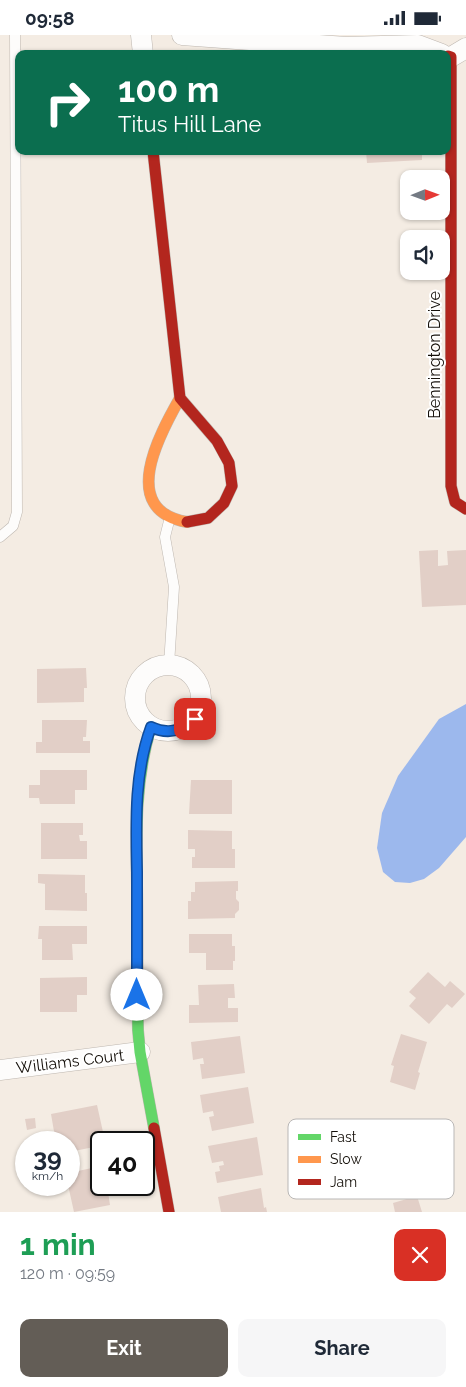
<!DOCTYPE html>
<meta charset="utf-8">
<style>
:root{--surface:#fff;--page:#f6f6f7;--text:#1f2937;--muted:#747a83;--accent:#635d56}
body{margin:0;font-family:Raleway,sans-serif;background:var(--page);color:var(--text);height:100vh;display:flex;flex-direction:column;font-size:19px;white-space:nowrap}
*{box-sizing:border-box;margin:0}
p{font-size:16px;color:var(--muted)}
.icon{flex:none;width:28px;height:28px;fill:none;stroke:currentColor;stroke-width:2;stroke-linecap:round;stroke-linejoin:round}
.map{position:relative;height:1177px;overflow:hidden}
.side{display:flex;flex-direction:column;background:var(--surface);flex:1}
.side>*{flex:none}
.guide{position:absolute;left:15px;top:15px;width:436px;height:105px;border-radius:10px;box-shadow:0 1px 4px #0004;background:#0b6e4f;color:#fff;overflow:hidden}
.needle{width:32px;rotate:89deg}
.controls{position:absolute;left:400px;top:135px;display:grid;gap:10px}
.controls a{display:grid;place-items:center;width:50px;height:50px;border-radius:10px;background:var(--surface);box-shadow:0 1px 4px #0004;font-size:25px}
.speed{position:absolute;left:15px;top:1096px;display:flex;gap:10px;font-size:25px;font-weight:700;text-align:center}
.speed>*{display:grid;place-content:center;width:65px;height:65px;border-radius:50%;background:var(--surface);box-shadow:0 1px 4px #0004;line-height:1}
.speed small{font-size:12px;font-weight:400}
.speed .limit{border:2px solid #111;border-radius:8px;background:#fff;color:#111}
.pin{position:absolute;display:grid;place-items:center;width:42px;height:42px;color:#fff;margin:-21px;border-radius:10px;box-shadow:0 2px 8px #0006}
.me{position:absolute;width:55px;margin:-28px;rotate:0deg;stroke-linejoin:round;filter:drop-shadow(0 0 4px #0008)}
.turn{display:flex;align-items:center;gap:18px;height:105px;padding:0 20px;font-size:22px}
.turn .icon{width:65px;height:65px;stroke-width:2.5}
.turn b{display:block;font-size:35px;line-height:42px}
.round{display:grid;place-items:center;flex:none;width:52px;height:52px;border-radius:10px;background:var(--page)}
.overview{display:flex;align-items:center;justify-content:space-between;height:85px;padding:0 20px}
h1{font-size:30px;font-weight:700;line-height:38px;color:#1e9e55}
.primary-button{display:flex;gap:10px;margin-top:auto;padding:10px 20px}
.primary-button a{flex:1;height:58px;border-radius:10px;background:var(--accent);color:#fff;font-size:20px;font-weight:700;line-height:58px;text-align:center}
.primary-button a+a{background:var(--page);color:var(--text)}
.status{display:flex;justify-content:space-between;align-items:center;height:35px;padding:0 25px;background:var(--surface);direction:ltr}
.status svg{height:14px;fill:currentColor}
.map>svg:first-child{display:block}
</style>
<div class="status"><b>09:58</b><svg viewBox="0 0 49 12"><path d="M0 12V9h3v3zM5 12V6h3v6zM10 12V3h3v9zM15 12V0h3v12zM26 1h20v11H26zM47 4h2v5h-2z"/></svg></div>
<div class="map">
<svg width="466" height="1177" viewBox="0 0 466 1177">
<rect width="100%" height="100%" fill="#f4ece3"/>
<polygon fill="#9cb8ed" points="466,669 466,802 439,833 424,844 410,848 395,847 383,837 377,813 382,778 398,741 439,684"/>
<g fill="#e2cfc7">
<polygon points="366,116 422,116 422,125 367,128"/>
<polygon points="438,515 438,531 448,530 447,516 466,515 466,570 422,572 419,516"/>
<polygon points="86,633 87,653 84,653 84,667 37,668 37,634"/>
<polygon points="42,685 87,685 86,702 83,702 83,706 90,706 90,718 36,718 36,707 42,707"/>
<polygon points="40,735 87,735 87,755 75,755 75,769 40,769 39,763 29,763 29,750 40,750"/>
<polygon points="191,745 232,745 232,779 189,779"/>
<polygon points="41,788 83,788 83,800 79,800 80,806 87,806 87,824 41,824"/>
<polygon points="188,795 232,796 232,814 235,814 235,833 192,833 192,822 195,822 195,814 188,814"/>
<polygon points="38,839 85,840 85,858 87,858 87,876 45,875 45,849 38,848"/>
<polygon points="238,846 238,856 236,856 236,864 239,867 239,875 235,879 235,883 188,884 188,866 191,866 191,857 195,857 195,847"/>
<polygon points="39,891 87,891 87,909 72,909 73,925 42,925 42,904 38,904"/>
<polygon points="189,899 232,899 232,911 235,911 235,926 233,926 233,935 206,935 206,918 189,918"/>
<polygon points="428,937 445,952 450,946 465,959 452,973 447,969 429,989 409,971 416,963 409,957"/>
<polygon points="87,942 87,960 77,960 77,977 40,977 40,943"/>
<polygon points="234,949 235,963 228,963 228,973 238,973 238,987 189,988 189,970 199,970 198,950"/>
<polygon points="401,999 427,1007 418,1037 420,1038 415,1055 390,1047 394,1031 391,1030"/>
<polygon points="240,1001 245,1038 202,1044 200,1029 204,1029 203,1023 193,1025 191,1007"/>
<polygon points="248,1052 254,1088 212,1096 209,1082 214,1081 213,1076 203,1078 200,1060"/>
<polygon points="97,1070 103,1097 97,1098 99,1111 69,1117 69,1108 56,1108 51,1079"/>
<polygon points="35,1083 36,1093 27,1095 25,1084"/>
<polygon points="257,1102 263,1140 217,1148 215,1137 220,1136 219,1131 224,1130 223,1126 212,1128 208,1111"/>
<polygon points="101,1131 101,1150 113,1150 114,1156 108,1157 110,1170 74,1177 68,1150 69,1138"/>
<polygon points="261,1153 264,1173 266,1172 267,1177 221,1177 218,1162"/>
<polygon points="417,1161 422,1177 395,1177 393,1168"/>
</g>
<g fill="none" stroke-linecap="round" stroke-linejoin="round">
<defs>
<g id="lane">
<polyline points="0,502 13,491 17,477 15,0"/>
<polyline points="169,630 174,552 165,502 170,482"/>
</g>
<g id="street">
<polyline points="141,0 143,19"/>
<polyline points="182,0 346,12 418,10 442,19"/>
<polyline points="451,22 466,13"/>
<circle cx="168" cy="663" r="33"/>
<polyline points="0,1035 140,1017"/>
</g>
<path id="fast" d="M 151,692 C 135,744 136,796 137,850 C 138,899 137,947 138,995 L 140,1017 L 154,1093"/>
<path id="slow" d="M 180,363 C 159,400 118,475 187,487"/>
<g id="jam">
<polyline points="448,21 451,22 451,451 455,467 466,474"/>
<polyline points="153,116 180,363 217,406 229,428 232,451 224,468 208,483 187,487"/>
<polyline points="154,1093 169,1177"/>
</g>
</defs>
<use href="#lane" stroke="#beb7b0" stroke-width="11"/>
<use href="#street" stroke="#beb7b0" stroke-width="21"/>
<use href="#fast" stroke="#beb7b0" stroke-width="12"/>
<use href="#slow" stroke="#beb7b0" stroke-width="12"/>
<use href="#jam" stroke="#beb7b0" stroke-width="12"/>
<use href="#lane" stroke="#fdfcfb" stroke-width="10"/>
<use href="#street" stroke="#fdfcfb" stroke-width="20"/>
<use href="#fast" stroke="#63d668" stroke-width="11"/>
<use href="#slow" stroke="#ff974d" stroke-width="11"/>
<use href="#jam" stroke="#b3261e" stroke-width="11"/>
</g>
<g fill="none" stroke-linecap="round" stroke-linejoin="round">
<defs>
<path id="route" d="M 137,960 C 137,919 137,878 137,837 C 136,788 134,738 151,692 C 168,700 182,696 195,684"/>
</defs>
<use href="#route" stroke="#114b97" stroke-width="12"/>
<use href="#route" stroke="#1a73e8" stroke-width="9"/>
</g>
<g text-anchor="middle" stroke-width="4" stroke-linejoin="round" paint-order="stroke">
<g font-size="16" fill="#15100a" stroke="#fff">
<text transform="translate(434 320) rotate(-90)" y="6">Bennington Drive</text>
<text transform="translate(70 1026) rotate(-7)" y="6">Williams Court</text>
</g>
</g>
<rect x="288" y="1084" width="166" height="80" rx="8" fill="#fff" stroke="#b9b7b6" stroke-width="1"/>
<rect x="298" y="1099" width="23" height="6" fill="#63d668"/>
<rect x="298" y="1121" width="23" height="7" fill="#ff974d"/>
<rect x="298" y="1144" width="23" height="6" fill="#b3261e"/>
<g font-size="14" fill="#15100a">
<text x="330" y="1107">Fast</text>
<text x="330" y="1129">Slow</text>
<text x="330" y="1152">Jam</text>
</g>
</svg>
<div class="controls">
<a><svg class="needle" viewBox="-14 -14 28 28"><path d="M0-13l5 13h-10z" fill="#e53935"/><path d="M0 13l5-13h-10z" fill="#747a83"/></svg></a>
<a><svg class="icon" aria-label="sound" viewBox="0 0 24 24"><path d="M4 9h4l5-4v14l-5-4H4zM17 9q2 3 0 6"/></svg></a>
</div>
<div class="speed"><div>39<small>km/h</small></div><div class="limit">40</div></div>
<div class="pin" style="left:195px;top:684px;background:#d93025"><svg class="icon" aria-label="arrive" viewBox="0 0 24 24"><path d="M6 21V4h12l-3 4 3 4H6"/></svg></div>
<svg class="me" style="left:137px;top:960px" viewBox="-20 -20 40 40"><circle r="19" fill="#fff"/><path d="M0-13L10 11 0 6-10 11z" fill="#1a73e8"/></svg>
<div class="guide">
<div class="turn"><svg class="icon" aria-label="right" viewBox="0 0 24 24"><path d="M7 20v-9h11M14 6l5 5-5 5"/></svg><div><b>100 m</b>Titus Hill Lane</div></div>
</div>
</div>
<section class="side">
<div class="overview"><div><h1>1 min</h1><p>120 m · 09:59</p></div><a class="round" style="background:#d93025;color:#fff"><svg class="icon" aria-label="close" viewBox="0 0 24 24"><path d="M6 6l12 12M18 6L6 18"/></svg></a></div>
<div class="primary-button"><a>Exit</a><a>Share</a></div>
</section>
